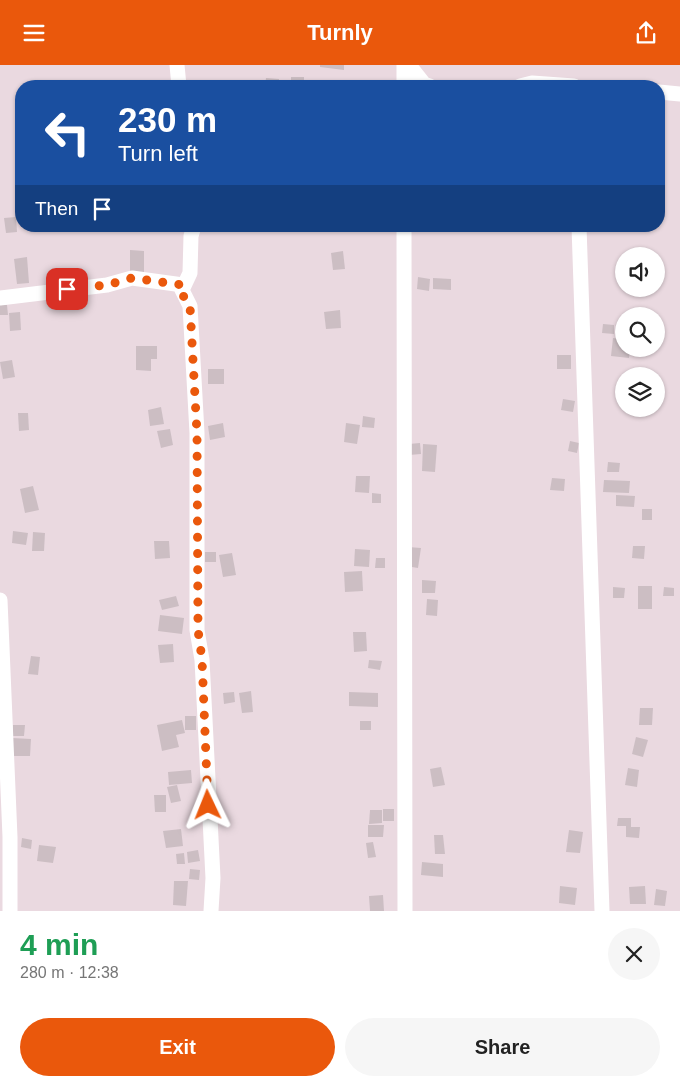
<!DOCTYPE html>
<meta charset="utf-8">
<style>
:root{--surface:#fff;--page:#f6f6f6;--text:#222;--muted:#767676;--accent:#ea580c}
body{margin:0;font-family:Arial,sans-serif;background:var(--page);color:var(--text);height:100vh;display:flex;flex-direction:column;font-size:19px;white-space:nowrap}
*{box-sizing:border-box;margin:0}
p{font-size:16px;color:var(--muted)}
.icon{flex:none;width:28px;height:28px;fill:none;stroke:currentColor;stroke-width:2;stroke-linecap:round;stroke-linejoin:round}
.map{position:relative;height:846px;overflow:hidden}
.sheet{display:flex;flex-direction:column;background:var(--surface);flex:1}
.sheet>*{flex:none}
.banner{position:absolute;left:15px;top:15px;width:650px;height:152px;border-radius:20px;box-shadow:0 1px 4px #0004;background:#1a4fa0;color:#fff;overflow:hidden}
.fabs{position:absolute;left:615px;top:182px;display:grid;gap:10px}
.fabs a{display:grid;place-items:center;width:50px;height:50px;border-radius:50%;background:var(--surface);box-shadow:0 1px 4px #0004;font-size:25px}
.pin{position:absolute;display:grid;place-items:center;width:42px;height:42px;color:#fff;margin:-21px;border-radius:10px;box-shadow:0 2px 8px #0006}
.me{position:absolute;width:55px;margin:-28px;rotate:358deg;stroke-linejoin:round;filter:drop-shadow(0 0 4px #0008)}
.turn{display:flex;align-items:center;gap:18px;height:105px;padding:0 20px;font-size:22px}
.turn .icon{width:65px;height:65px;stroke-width:2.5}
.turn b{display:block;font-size:35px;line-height:42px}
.then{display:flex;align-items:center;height:48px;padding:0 20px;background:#0003;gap:10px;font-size:19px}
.round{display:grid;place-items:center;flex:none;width:52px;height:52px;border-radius:26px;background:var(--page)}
.overview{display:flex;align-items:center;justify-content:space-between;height:85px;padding:0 20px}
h1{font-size:30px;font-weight:600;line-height:38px;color:#1e9e55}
.button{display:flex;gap:10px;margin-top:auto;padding:10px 20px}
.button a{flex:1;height:58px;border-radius:30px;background:var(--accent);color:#fff;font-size:20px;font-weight:600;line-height:58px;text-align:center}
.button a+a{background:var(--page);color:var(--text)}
header{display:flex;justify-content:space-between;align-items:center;height:65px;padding:0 20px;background:var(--accent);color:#fff;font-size:22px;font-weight:600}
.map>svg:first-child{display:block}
</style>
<header><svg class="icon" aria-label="menu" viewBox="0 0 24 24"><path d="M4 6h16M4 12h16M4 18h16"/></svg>Turnly<svg class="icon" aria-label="share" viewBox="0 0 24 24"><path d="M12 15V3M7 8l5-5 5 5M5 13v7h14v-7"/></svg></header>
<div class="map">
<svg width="680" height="846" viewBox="0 0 680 846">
<rect width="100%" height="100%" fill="#ead9e0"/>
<g fill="#ccbec3">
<polygon points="320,0 344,0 344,5 320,2"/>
<rect x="291" y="12" width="13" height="9"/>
<polygon points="266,13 279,14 279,21 265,21"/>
<polygon points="16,152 17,167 6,168 4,153"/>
<polygon points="130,185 144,186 144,210 130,210"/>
<polygon points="343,186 345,204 333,205 331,188"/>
<polygon points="27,192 29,218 17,219 14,194"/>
<polygon points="418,212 430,214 429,226 417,224"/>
<polygon points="433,213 451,214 451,225 433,224"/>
<polygon points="0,240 7,240 8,250 0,250"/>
<polygon points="340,245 341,263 326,264 324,247"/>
<polygon points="20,247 21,265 10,266 9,248"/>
<polygon points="603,259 614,260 614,269 602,268"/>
<polygon points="613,273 624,275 624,284 630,284 629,293 611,291"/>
<polygon points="136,281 157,281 157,294 151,294 151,306 136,305"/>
<rect x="557" y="290" width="14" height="14"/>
<polygon points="12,295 15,312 3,314 0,297"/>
<rect x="208" y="304" width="16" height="15"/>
<polygon points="563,334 575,336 573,347 561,345"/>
<polygon points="161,342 164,359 150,361 148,345"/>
<polygon points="18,348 28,348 29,365 19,366"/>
<polygon points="363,351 375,353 374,363 362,362"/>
<polygon points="223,358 225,372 210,375 208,361"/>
<polygon points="346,358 360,360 357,379 344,377"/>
<polygon points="170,364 173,380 161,383 157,366"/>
<polygon points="570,376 579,378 577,388 568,386"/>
<polygon points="420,378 421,389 409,390 409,379"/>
<polygon points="423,379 437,380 435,407 422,406"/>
<polygon points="608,397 620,398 619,407 607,407"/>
<polygon points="356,411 370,411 369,428 355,427"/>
<polygon points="552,413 565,414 564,426 550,425"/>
<polygon points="604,415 630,416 629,428 603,427"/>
<polygon points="33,421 39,445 25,448 20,424"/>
<polygon points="372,428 381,429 381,438 372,438"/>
<polygon points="616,430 635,431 634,442 616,441"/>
<rect x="642" y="444" width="10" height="11"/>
<polygon points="13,466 28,468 26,480 12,478"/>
<polygon points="33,467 45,468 44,486 32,486"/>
<polygon points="154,476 169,476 170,493 155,494"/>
<polygon points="633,481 645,481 644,494 632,493"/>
<polygon points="408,482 421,483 418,503 406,501"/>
<polygon points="355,484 370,485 369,502 354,501"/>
<rect x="205" y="487" width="11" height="10"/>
<polygon points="232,488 236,510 223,512 219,490"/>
<polygon points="376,493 385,493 385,503 375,503"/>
<polygon points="362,506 363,526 345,527 344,507"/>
<polygon points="422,515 436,516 435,528 422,528"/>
<rect x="638" y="521" width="14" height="23"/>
<polygon points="613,522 625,523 624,533 613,533"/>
<polygon points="664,522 674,523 674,531 663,531"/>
<polygon points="176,531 179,541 162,545 159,535"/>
<polygon points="427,534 438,535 437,551 426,550"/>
<polygon points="160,550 184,553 182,569 158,566"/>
<polygon points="353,567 366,567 367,586 354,587"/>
<polygon points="173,579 174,597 160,598 158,580"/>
<polygon points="31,591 40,592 38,610 28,609"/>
<polygon points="369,595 382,596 380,605 368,603"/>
<polygon points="251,626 253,647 242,648 239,628"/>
<polygon points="234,627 235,637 224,639 223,628"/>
<polygon points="349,627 378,628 378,642 349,641"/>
<polygon points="640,643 653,643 652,660 639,660"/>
<rect x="185" y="651" width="11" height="14"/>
<polygon points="182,655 185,668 176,670 179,682 162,686 157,660"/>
<rect x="360" y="656" width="11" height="9"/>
<polygon points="13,660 25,660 24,671 13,671"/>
<polygon points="636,672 648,675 643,692 632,689"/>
<polygon points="12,673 31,674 30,691 11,691"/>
<polygon points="441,702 445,720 433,722 430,704"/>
<polygon points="628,703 639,705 637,722 625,720"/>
<polygon points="191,705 192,718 169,720 168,707"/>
<polygon points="177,720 181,736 171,738 167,722"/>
<polygon points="154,730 166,730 166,747 155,747"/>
<rect x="383" y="744" width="11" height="12"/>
<polygon points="370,745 382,745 382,758 369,759"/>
<polygon points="618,753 631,753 631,762 640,762 639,773 626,772 626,761 617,761"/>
<polygon points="368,760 384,760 383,772 368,772"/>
<polygon points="181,764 183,781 166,783 163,766"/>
<polygon points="569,765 583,767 580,788 566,787"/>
<polygon points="434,770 443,770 445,789 435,789"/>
<polygon points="22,773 32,775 31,784 21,782"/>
<polygon points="373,777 376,792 368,793 366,778"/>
<polygon points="39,780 56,782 53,798 37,796"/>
<polygon points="198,785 200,796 188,798 187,787"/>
<polygon points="184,788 185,799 177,799 176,789"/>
<polygon points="422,797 443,799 443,812 421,810"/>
<polygon points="190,804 200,805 199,815 189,814"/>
<polygon points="174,816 188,816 186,841 173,840"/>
<polygon points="560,821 577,823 575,840 559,838"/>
<polygon points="645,821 646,839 630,839 629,822"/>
<polygon points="656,824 667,826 665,841 654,840"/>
<polygon points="383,830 384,846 370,846 369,831"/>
</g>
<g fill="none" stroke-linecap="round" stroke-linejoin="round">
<g stroke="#fff" stroke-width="15">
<polyline points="177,0 179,21"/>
<polyline points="404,0 404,21"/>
<polyline points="409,0 424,19 430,21"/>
<polyline points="520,21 532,18 574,21"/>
<polyline points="659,27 680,29"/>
<polyline points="194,161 191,171 190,208 182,225 190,241 197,368 197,565 202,595 213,813 211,846"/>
<polyline points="404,161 405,846"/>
<polyline points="579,161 602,846"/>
<polyline points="0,233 107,220 132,213 183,220"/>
<polyline points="0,535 10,772 10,846"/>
</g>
</g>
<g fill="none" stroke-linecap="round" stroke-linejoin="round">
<polyline stroke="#ea580c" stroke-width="9" stroke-dasharray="0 16.2" points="67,224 107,220 132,213 183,220 182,229 190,241 197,368 198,565 202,594 208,740"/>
</g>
</svg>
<div class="fabs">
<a><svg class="icon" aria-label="sound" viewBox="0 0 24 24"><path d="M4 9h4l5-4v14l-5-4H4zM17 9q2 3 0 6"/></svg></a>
<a><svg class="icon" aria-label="search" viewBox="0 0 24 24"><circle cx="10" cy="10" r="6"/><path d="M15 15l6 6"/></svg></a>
<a><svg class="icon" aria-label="layers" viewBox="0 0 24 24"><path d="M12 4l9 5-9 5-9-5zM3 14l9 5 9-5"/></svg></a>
</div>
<div class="pin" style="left:67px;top:224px;background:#d93025"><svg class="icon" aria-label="arrive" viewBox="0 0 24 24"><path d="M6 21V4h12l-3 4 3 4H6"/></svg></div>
<svg class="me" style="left:208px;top:740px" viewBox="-20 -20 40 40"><path d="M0-17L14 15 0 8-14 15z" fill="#ea580c" stroke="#fff" stroke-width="4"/></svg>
<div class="banner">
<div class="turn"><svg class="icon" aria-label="left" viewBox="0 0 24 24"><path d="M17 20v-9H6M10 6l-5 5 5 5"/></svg><div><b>230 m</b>Turn left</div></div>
<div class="then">Then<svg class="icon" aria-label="arrive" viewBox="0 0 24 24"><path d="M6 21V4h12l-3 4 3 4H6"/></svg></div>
</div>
</div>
<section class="sheet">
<div class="overview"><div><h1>4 min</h1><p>280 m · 12:38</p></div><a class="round"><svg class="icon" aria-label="close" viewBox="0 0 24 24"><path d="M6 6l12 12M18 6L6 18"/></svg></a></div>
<div class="button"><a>Exit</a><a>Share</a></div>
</section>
